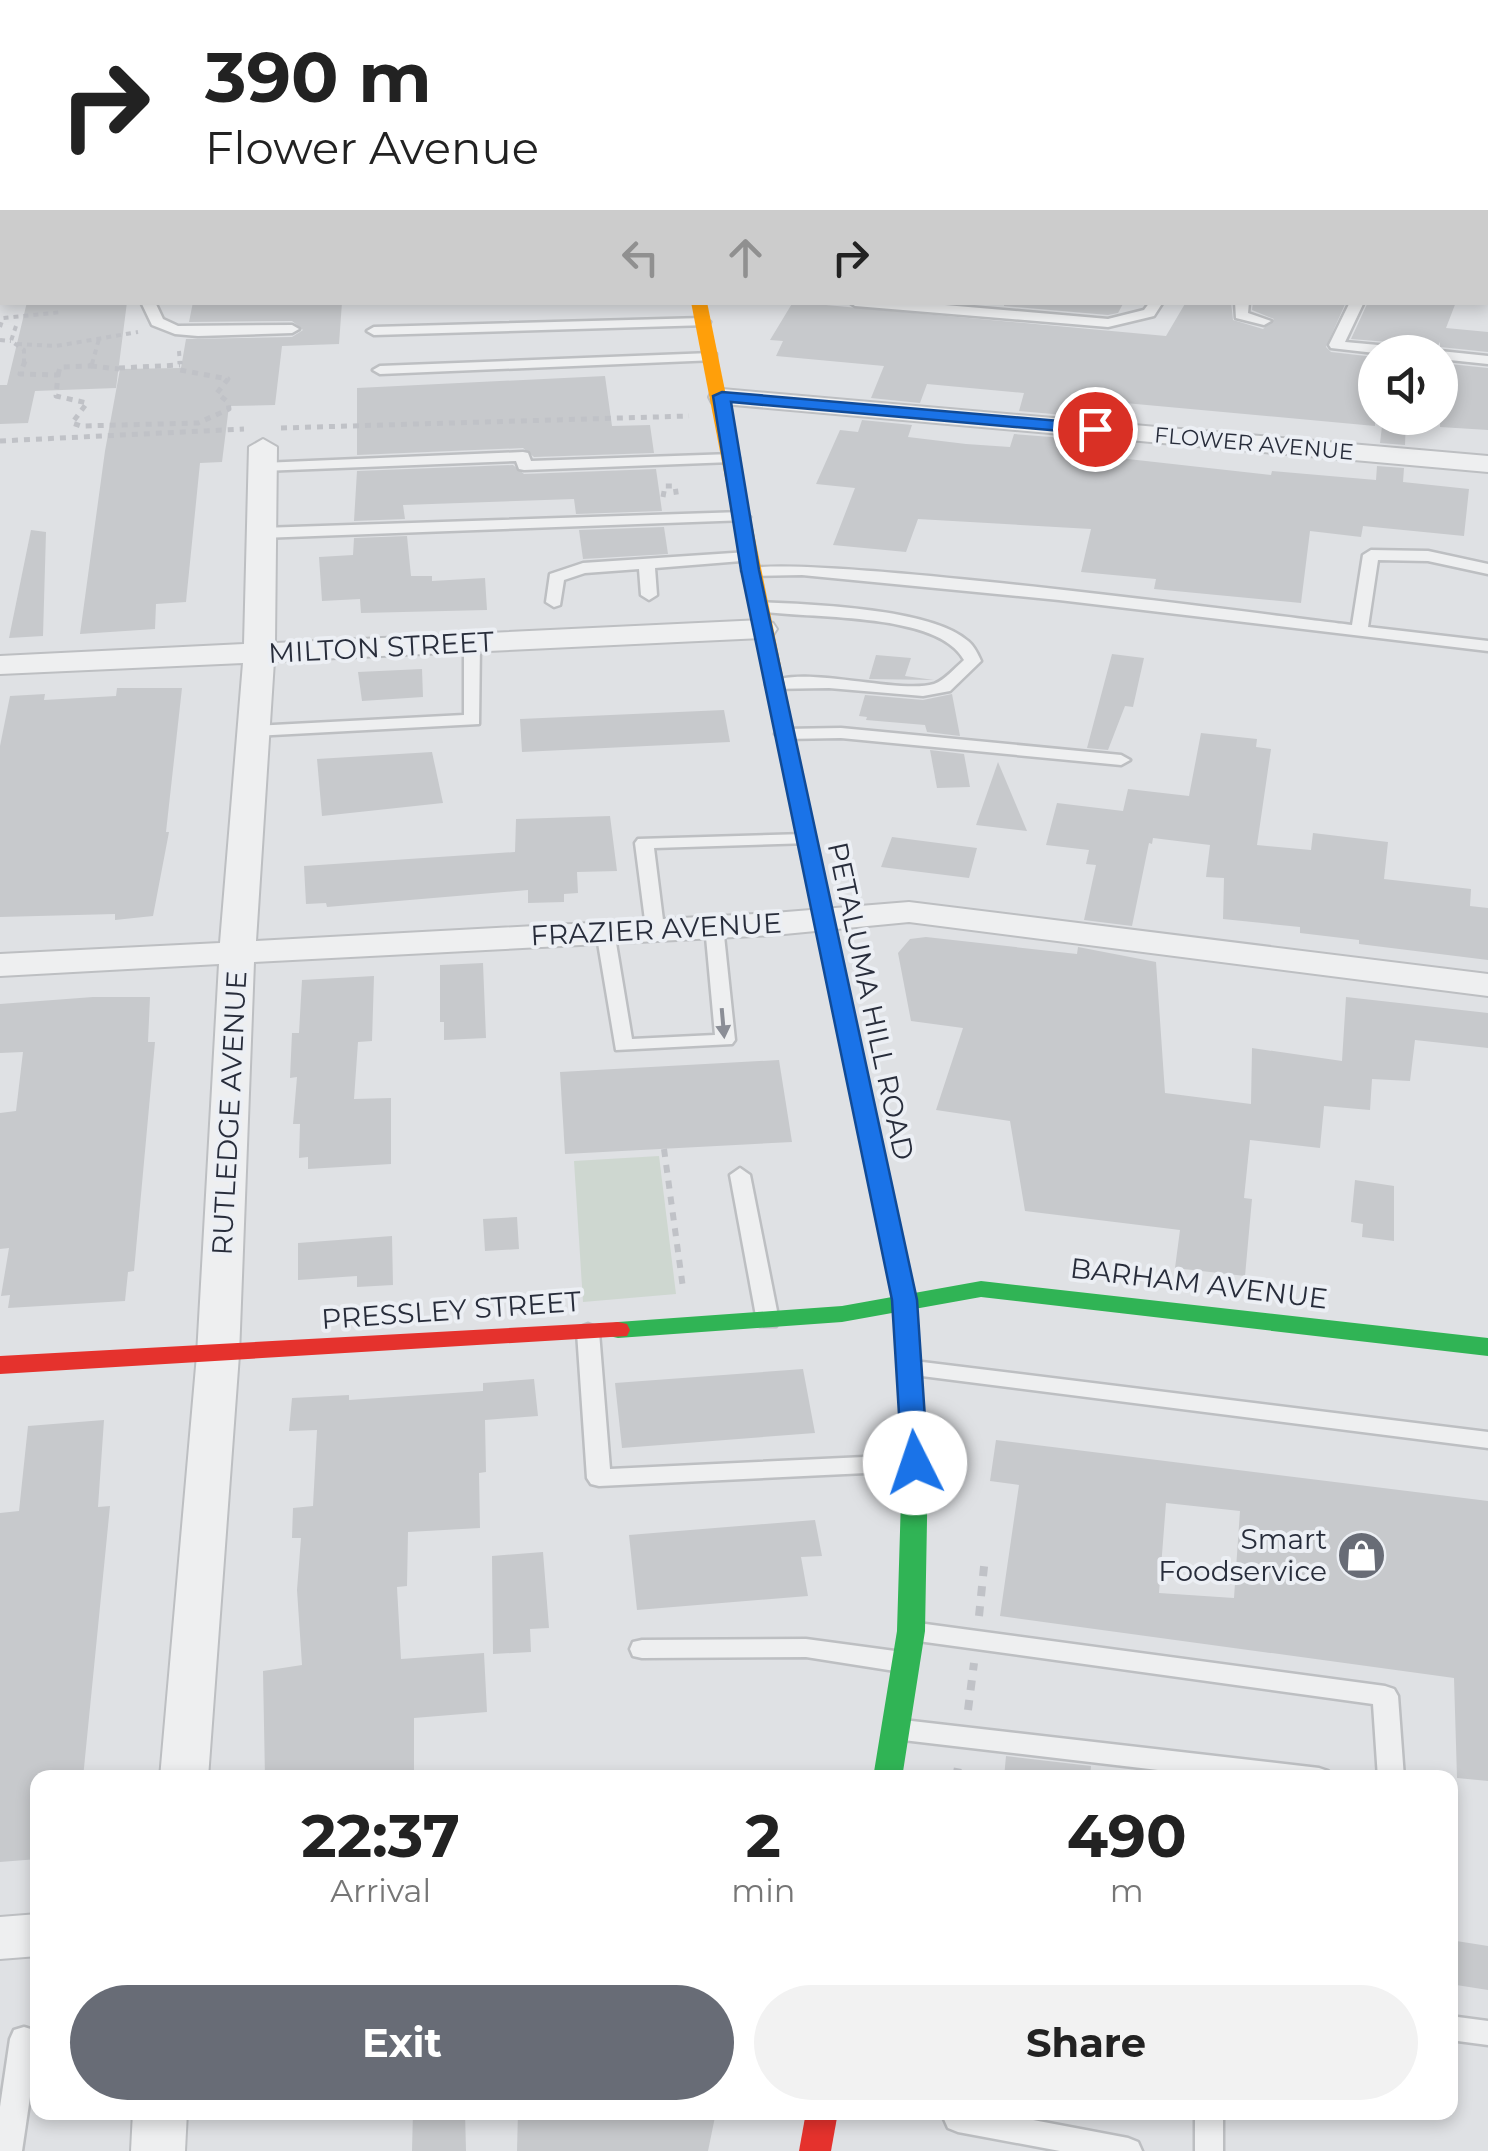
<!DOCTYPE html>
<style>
:root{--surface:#fff;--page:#f2f2f2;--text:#222;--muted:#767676;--accent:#686c76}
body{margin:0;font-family:Montserrat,sans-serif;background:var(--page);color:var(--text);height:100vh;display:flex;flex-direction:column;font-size:38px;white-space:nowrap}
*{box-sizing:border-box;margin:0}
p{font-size:32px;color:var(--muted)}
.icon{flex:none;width:55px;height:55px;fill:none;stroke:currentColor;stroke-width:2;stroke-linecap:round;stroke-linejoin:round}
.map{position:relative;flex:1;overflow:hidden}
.side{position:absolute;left:30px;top:1770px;width:1428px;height:350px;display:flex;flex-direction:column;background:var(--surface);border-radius:20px;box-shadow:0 5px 15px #0003}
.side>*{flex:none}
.top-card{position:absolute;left:0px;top:0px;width:1490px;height:305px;box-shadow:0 5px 15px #0003;background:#fff;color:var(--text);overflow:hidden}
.buttons{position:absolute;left:1358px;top:335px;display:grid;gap:20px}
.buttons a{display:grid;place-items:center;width:100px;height:100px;border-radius:50%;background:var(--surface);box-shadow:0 5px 15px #0003;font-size:50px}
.pin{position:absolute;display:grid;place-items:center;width:85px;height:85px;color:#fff;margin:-42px;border:5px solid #fff;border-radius:50%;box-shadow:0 2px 10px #0007}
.me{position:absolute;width:110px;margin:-55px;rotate:356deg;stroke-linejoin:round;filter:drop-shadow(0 0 8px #0008)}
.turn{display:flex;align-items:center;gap:35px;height:210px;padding:0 40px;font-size:45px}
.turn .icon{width:130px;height:130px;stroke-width:2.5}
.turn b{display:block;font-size:70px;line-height:85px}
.lanes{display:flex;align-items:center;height:95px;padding:0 40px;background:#0003;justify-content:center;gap:50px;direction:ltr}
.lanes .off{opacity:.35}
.eta{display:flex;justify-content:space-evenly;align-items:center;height:170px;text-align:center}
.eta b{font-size:60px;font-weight:700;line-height:70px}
.button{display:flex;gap:20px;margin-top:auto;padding:20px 40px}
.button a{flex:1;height:115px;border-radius:60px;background:var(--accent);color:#fff;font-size:40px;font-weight:700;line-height:115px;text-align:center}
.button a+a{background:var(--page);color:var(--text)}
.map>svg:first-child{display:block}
</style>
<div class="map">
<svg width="1488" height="2151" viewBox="0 0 1488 2151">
<rect width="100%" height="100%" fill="#dfe1e4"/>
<polygon fill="#ced7d0" points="659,1156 676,1294 583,1302 574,1161"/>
<g fill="#c7c9cc" fill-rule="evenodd">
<polygon points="27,302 127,302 116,388 35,391 28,423 0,424 0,385 7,385"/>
<polygon points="193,302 342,302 339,344 282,346 275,405 229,406 222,462 200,463 186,602 156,604 155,629 80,634 105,451 120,369 181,368 186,339 292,337 303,330 292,321 189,322"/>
<polygon points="793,302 1166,336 1186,302 1231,302 1233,320 1263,329 1274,319 1252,310 1253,302 1346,302 1326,347 1331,352 1375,357 1375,426 1125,403 1120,420 1019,411 1024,393 927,384 920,403 871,398 884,366 776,356 783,341 770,340"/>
<polygon points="1004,302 1124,302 1118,313 1108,315 1004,306"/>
<polygon points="1368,302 1456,302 1446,328 1488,332 1488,352 1440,347 1440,342 1438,346 1351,339"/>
<polygon points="1440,363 1488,368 1488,430 1440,427"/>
<polygon points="605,376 612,426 650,425 654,453 534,457 523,448 357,455 357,388"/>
<polygon points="1383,418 1406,418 1405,445 1380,443"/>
<polygon points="862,420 912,425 908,437 966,444 1010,447 1014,434 1114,442 1110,457 1271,475 1272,471 1376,480 1377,466 1404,468 1403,482 1469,489 1464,536 1363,526 1361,537 1310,531 1301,603 1154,589 1156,579 1081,572 1091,529 918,519 906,552 833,545 855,488 816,484 840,430 858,432"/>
<polygon points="513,465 524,474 656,469 662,511 576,514 574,499 403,505 405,519 354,521 357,471"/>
<polygon points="664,527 668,554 583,559 579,530"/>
<polygon points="31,530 46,532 43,636 9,638"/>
<polygon points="407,536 411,576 432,576 432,581 485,578 487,610 361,613 360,599 322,601 319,557 353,555 354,538"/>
<polygon points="1112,654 1144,658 1133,707 1125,706 1108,750 1087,748"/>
<polygon points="876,655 911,658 905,676 934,680 869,679"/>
<polygon points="422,669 423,697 362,701 358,672"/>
<polygon points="117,688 182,688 166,832 169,832 153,916 115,920 115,914 0,917 0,746 10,696 45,694 44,700 116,696"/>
<polygon points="952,694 960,736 927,732 925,725 866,720 867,717 859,716 865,695 923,700"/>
<polygon points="724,710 730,742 522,752 520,719"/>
<polygon points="1201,733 1257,739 1256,747 1271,749 1257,845 1311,850 1313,833 1388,842 1384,879 1471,889 1470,906 1488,908 1488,960 1359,944 1359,940 1300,933 1300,927 1223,919 1224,878 1206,877 1210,845 1153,838 1152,844 1149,843 1132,926 1084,920 1096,865 1086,864 1089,850 1046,845 1057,803 1123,811 1128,789 1189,796"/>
<polygon points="930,750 964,754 970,787 937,788"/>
<polygon points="432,752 443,803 322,816 317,759"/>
<polygon points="998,762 1027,831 976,825"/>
<polygon points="610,816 617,871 577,872 578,893 564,894 564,902 528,903 528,890 327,907 326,903 306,904 304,866 515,852 516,819"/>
<polygon points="892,837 977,848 969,878 881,867"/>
<polygon points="926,937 1077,954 1078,947 1156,962 1165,1093 1251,1104 1252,1048 1342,1061 1346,997 1488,1013 1488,1048 1415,1040 1410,1081 1372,1079 1370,1110 1324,1106 1320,1148 1250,1140 1244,1198 1252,1199 1245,1276 1175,1268 1180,1230 1025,1211 1010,1121 936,1110 963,1028 911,1021 898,953 910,939"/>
<polygon points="483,963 486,1038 444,1040 444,1022 440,1022 440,965"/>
<polygon points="374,976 372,1041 358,1042 354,1099 391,1098 391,1164 308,1169 308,1157 299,1158 300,1124 293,1124 297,1077 290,1078 292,1033 299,1033 302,980"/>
<polygon points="93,997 150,997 148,1042 155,1042 134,1271 128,1272 125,1301 8,1308 10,1295 1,1296 9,1248 0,1249 0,1113 16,1111 23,1052 0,1053 0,1004"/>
<polygon points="779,1060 792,1142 565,1154 560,1072"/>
<polygon points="1355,1180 1394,1186 1394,1241 1362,1237 1363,1224 1351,1222"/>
<polygon points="517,1217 519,1249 485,1251 483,1219"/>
<polygon points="392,1236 393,1285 357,1287 357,1276 298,1280 298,1243"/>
<polygon points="803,1369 815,1433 622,1448 615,1383"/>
<polygon points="534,1379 538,1416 485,1420 486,1472 479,1473 480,1528 408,1532 407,1586 397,1587 401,1659 484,1653 487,1712 414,1718 414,1778 265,1778 263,1671 302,1665 297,1590 301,1538 292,1538 293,1508 313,1506 317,1430 289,1431 292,1398 349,1395 349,1400 483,1391 483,1383"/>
<polygon points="104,1420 98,1507 110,1506 83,1778 38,1778 38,1859 0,1862 0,1513 19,1511 28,1426"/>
<path d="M 996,1440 L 1488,1501 L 1488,1781 L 1457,1778 L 1454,1678 L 1000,1616 L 1019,1485 L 990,1481 ZM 1166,1503 L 1240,1511 L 1234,1598 L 1159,1593 Z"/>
<polygon points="815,1520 822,1556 801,1557 808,1596 637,1610 629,1535"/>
<polygon points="543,1552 549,1628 530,1629 531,1652 493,1654 492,1556"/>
<polygon points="1006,1756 1091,1766 1090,1778 1004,1778"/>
<polygon points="1450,1940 1488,1946 1488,1990 1450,1984"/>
<polygon points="413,2112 465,2112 466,2151 412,2151"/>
<polygon points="518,2112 716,2112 708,2151 517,2151"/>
</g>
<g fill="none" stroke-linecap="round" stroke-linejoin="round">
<defs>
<g id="lane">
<polygon points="346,0 358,0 358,2 347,2"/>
<polygon points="429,0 441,0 441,2 430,2"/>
<polygon points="1182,0 1214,0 1216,2 1185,2"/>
<polygon points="1260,0 1291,0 1293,2 1263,2"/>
<polygon points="1482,0 1488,0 1488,5 1482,2"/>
<polygon points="2,209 2,224 0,225 0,210"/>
<rect x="0" y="275" width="2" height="8"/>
<polygon points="141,302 155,302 163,319 178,326 292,325 299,329 292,333 198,336 175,334 152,325"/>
<polygon points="849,302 910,302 1108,319 1144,310 1150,302 1163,302 1154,316 1108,327 855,306"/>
<polygon points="1235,302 1249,302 1248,313 1271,321 1264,325 1236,318"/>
<polygon points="1350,302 1364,302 1345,342 1411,348 1418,352 1375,353 1331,348 1329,345"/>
<polygon points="703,318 710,322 708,325 374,335 367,331 374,327"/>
<polygon points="1440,351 1488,356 1488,364 1440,359 1440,352 1435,352"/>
<polygon points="711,353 716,354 716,360 380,374 373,370 380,366"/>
<polygon points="523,452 528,453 531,461 732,454 739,458 732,462 524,470 519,469 516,461 262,471 255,467 262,463"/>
<polygon points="742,512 750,517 747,520 261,538 253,533 261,528"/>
<path d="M 1371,550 L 1428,551 L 1488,564 L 1488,574 L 1428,561 L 1378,560 L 1368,627 L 1488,641 L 1488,651 L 1059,600 L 802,575 L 750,576 L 742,571 C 773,549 1277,616 1352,625 L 1363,555 Z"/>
<polygon points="748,552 756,557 754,560 655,568 657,595 649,600 641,595 639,569 585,573 564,580 560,605 554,607 546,602 550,574 583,563"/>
<path d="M 758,602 C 807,604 932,608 968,641 C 974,646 978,654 981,661 L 950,691 L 923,696 L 829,688 L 768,689 L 766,685 C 796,662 897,695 934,684 C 945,680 955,668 964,660 C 937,610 803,620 752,610 L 752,604 Z"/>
<polygon points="472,638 480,643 479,724 253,736 244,731 253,726 464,715 464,643"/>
<polygon points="841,728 1121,755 1130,760 1121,765 841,738 784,739 775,734 784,729"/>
<polygon points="805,834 811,835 814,839 811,843 654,848 664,928 655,934 646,928 635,843 638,839"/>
<polygon points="714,920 723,926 735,1040 732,1044 616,1050 596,931 598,927 605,925 614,931 632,1039 715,1035 705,926"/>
<polygon points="740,1168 750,1175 779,1321 776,1326 760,1326 757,1321 730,1175"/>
<polygon points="588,1324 596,1327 599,1332 610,1469 908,1455 916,1457 920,1463 916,1469 908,1471 599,1486 591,1484 587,1478 577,1332 580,1327"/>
<polygon points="914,1361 1488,1432 1488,1448 906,1374 903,1369 906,1364"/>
<polygon points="918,1623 1385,1686 1394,1689 1398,1696 1404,1778 1378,1778 1373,1704 918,1641 909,1639 906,1632 909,1625"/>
<polygon points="806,1639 895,1651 904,1654 907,1661 904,1668 895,1671 806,1657 642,1658 633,1656 630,1649 633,1642 642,1640"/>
<polygon points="903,1720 1319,1768 1328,1771 1332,1778 1226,1778 903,1740 894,1737 890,1730 894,1723"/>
<polygon points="1450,2016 1488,2021 1488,2045 1450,2040"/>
<polygon points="24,2027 34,2030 38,2043 22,2151 0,2151 0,2107 10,2039 14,2030"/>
<polygon points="947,2112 991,2112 1128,2138 1138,2142 1142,2151 1060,2151 958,2132 948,2128 944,2119"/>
<rect x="1195" y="2112" width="28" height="39"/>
</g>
<g id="street">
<polygon points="119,0 158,0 159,2 120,2"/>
<polygon points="205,0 324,0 204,2"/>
<polygon points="722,389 1488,456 1488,472 712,403 709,397 712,391"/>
<polygon points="263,439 277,447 275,643 762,620 773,623 777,629 773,635 762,638 274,661 256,941 774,913 909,902 1488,974 1488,996 909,922 774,935 254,962 239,1355 208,1778 160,1778 197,1355 219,964 0,976 0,954 220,943 243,663 0,674 0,656 244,644 249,447"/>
<polygon points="38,1914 38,1956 0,1959 0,1917"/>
<polygon points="133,2112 187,2112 185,2151 131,2151"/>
</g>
</defs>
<use href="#lane" stroke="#bdbfc2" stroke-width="5"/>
<use href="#street" stroke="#bdbfc2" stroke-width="4"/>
<g stroke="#c0c2c7" stroke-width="4" stroke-dasharray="5 5" stroke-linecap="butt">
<polyline points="16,326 11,341 24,350 24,364"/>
<polyline points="0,327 3,318 62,312"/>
<polyline points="0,340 11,341"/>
<polyline points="17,344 56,346 138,332"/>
<polyline points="179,351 180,364"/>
<polyline points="92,364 99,339"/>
</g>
<g stroke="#c0c2c7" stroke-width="5" stroke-dasharray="6 6" stroke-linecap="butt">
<polyline points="25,361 20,374 58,375 56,396 87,403 72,423 81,426 198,423 229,409 228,402 217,393 228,379 180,370 180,361"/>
<polyline points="91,366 119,369"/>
<polyline points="119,368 180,365"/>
<polyline points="58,375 60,367 91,366 92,361"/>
<polyline points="281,428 689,416"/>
<polyline points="0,441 244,429"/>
<polyline points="663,497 665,486 675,486 677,499"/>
</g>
<polyline stroke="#c0c2c7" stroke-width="6" stroke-dasharray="8 8" stroke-linecap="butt" points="664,1149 683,1288"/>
<g stroke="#c0c2c7" stroke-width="8" stroke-dasharray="10 10" stroke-linecap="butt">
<polyline points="979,1616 985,1557"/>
<polyline points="968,1710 974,1663"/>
<polyline points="956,1778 959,1762"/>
</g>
<use href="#lane" fill="#eeeff0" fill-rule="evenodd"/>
<use href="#street" fill="#eeeff0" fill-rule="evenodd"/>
<g fill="#30b455" fill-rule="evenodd">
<rect x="0" y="248" width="2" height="8"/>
<polygon points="981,1281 1488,1338 1488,1356 981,1297 842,1322 618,1338 609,1336 606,1330 609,1324 618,1322 842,1306"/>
<polygon points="915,1456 924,1458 928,1465 925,1631 902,1778 873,1778 897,1631 902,1465 906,1458"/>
</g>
<g fill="#ff9f0a" fill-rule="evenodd">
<polygon points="611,0 624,0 625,2 612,2"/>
<polygon points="691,302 707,302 795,735 785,741 775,735"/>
</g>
<g fill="#e5322d" fill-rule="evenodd">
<polygon points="785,729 795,735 916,1301 928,1465 924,1472 906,1472 902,1465 892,1301 775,735"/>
<polygon points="618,1322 627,1324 630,1330 627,1336 0,1374 0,1356"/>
<polygon points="806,2112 838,2112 831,2151 799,2151"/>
</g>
</g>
<defs><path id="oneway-solid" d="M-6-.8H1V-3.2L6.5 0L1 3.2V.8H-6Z" transform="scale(2.5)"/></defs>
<use fill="#8b8e96" href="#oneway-solid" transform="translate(723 1023) rotate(85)"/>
<polygon fill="#1a73e8" stroke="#114b97" stroke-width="2.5" points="722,392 1095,424 1104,429 1095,434 731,402 759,570 917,1300 928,1463 924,1469 906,1469 902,1463 892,1300 741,570 713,396"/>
<defs>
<symbol id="shop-disc" viewBox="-11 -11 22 22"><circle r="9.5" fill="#686c76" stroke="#eceff4"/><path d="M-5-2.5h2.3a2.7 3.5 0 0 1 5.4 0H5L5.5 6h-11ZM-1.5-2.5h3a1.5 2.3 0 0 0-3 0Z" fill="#fff"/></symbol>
</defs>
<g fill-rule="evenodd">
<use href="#shop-disc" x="1334" y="1528" width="55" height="55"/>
</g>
<g text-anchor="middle" stroke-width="8" stroke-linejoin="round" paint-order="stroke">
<g font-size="22" fill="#282d3b" stroke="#eceff4">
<text transform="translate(1254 443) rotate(5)" y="8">FLOWER AVENUE</text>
</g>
<g font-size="28" fill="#282d3b" stroke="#eceff4">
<text transform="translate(381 647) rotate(-3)" y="10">MILTON STREET</text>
<text transform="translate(656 929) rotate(-3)" y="10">FRAZIER AVENUE</text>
<text transform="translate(871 1001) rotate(78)" y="10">PETALUMA HILL ROAD</text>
<text transform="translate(229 1113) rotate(-87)" y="10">RUTLEDGE AVENUE</text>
<text transform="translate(1199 1283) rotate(7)" y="10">BARHAM AVENUE</text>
<text transform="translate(451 1310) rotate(-4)" y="10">PRESSLEY STREET</text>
</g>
<g font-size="28" fill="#282d3b" stroke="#eceff4" text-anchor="end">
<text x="1327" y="1549">Smart<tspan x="1327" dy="32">Foodservice</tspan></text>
</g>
</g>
</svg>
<div class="buttons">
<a><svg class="icon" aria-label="sound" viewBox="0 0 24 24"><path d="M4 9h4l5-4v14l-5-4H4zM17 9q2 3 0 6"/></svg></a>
</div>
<div class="pin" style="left:1095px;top:429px;background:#d93025"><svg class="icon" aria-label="arrive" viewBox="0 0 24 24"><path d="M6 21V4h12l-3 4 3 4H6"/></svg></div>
<svg class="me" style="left:915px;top:1463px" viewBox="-20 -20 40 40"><circle r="19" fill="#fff"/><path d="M0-13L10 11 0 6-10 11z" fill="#1a73e8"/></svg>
<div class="top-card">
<div class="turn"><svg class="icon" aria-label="right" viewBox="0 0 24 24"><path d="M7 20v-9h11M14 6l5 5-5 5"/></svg><div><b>390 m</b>Flower Avenue</div></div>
<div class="lanes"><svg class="icon off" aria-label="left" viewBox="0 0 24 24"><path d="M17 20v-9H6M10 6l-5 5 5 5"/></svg><svg class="icon off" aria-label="ahead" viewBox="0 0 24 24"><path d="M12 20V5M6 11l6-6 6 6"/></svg><svg class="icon" aria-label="right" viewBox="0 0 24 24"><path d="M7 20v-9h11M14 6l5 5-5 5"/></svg></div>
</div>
<section class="side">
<div class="eta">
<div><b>22:37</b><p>Arrival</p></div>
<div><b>2</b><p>min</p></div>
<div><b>490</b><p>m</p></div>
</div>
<div class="button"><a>Exit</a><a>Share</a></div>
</section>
</div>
